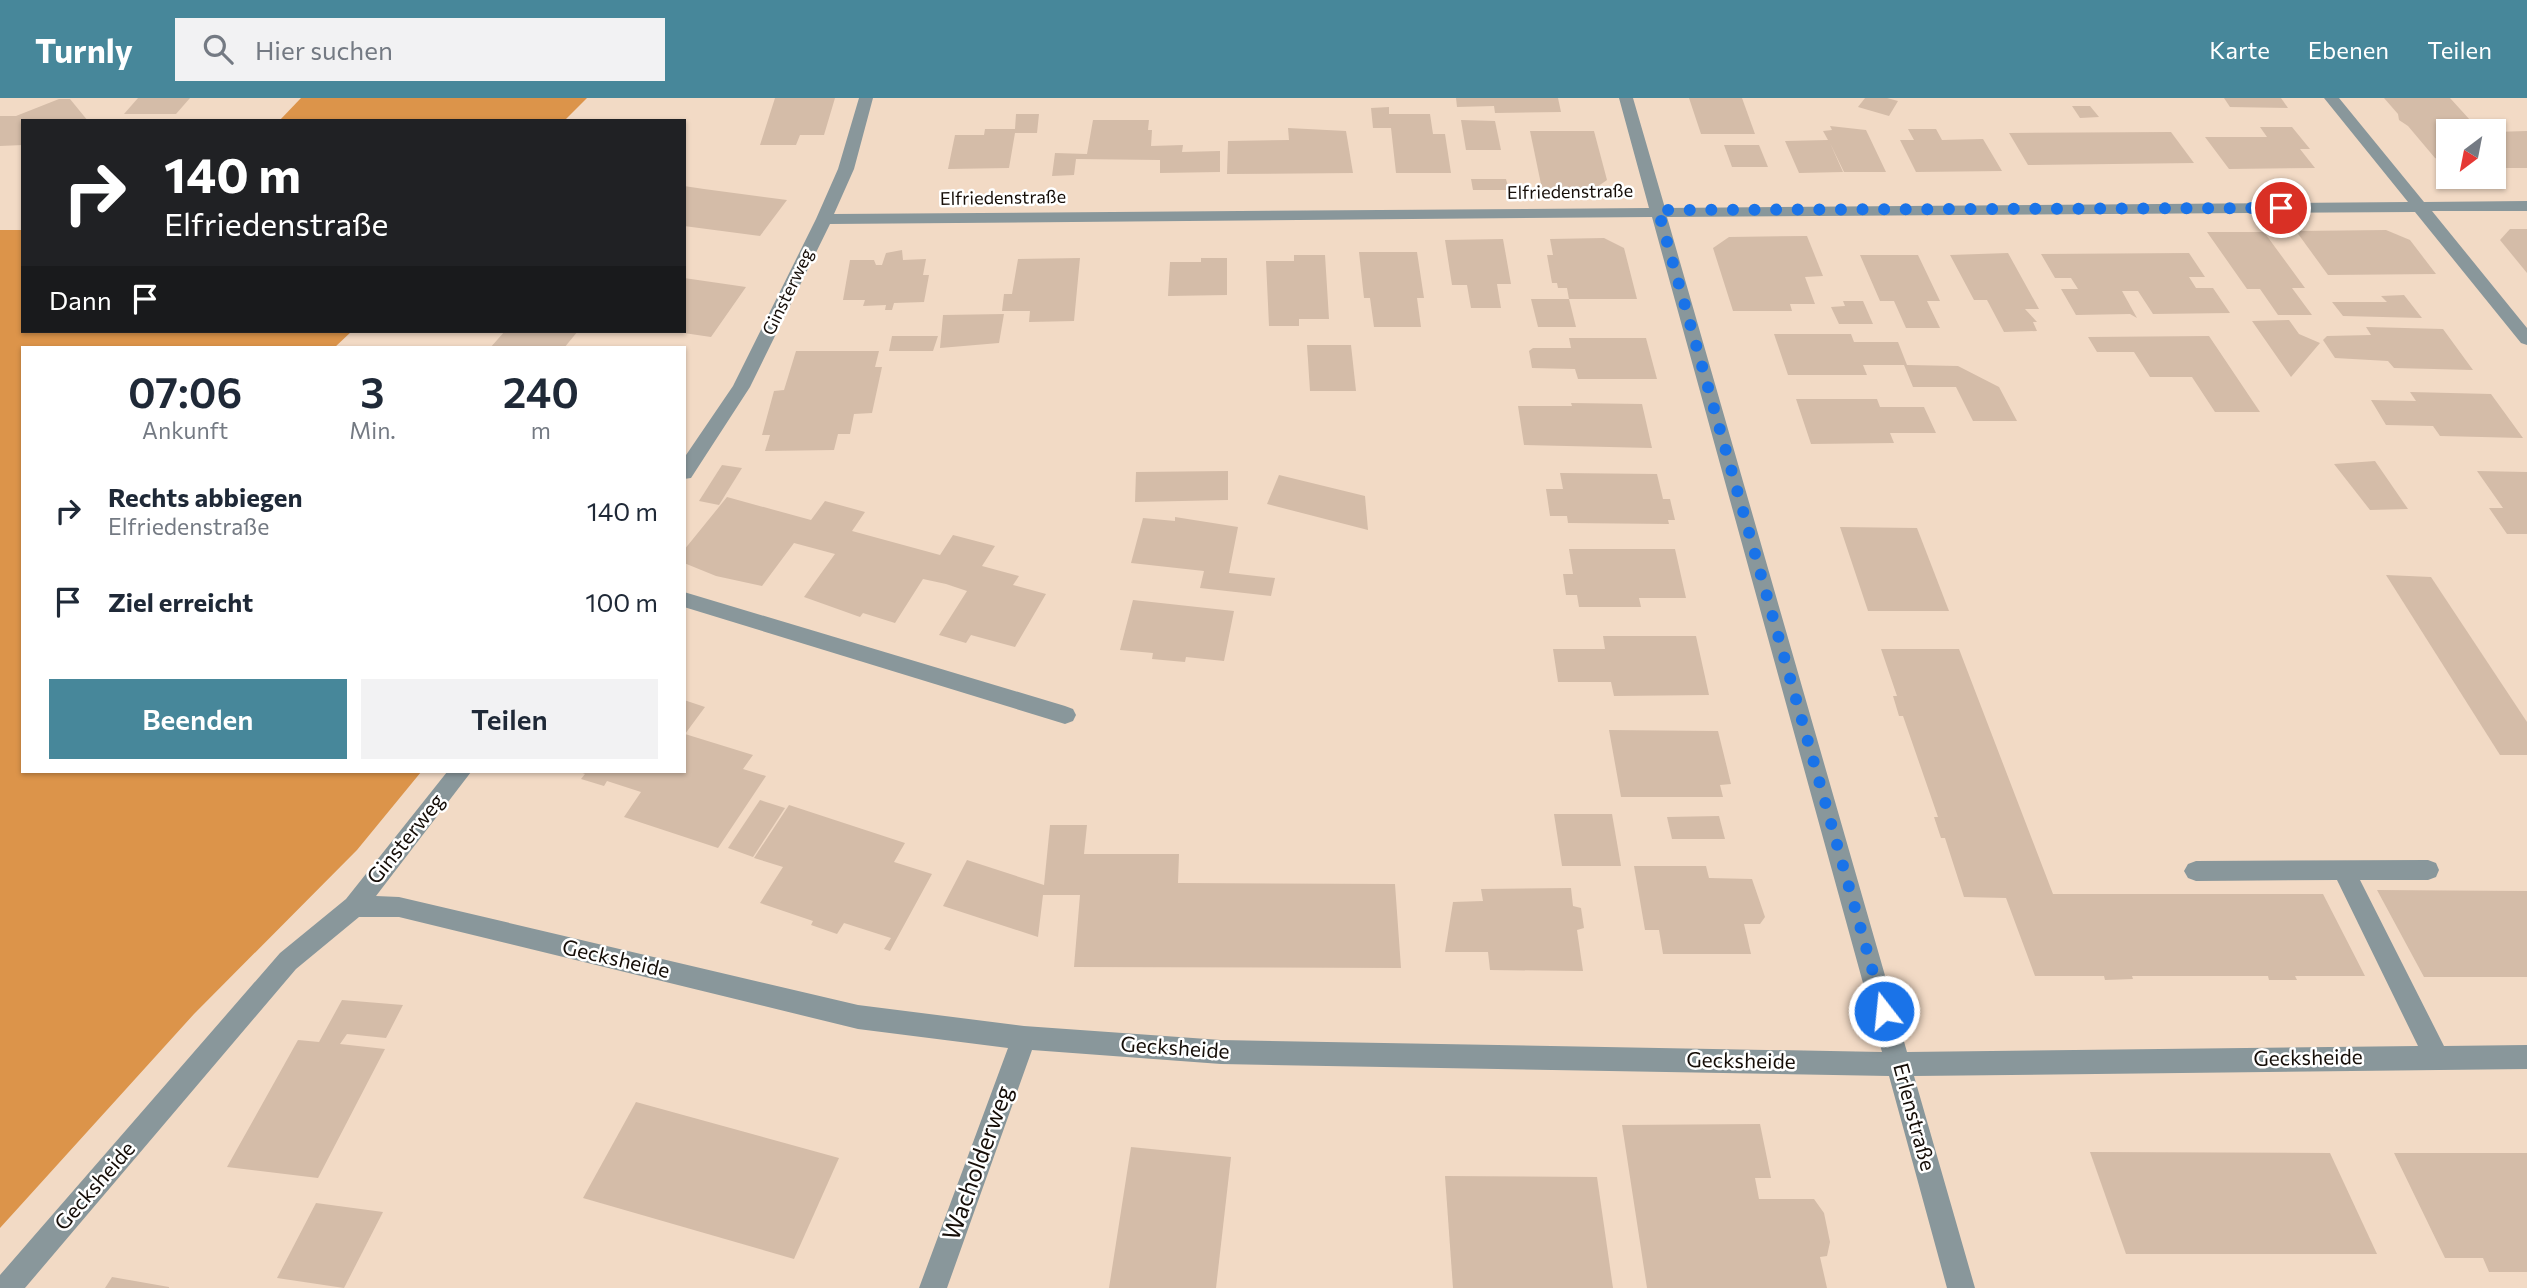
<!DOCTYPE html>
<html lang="de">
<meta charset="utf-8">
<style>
:root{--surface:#fff;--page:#f2f2f3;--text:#1f2937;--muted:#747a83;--accent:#47879a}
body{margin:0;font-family:Commissioner,sans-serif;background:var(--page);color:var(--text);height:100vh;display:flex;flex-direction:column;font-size:26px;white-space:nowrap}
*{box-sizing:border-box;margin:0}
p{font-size:23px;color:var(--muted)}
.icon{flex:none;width:38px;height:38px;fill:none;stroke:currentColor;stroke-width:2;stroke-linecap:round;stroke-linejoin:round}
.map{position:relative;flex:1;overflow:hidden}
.details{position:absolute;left:21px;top:248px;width:665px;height:427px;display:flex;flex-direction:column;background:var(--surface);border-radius:0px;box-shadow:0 2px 5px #0004}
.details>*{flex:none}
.hud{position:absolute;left:21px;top:21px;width:665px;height:214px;border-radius:0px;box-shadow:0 2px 5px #0004;background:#202124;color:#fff;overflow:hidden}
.needle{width:46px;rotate:212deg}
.buttons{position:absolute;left:2436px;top:21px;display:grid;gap:14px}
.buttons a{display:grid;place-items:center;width:70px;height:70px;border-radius:0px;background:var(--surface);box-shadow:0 2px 5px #0004;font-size:35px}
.pin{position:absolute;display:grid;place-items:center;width:60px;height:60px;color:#fff;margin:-30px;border:4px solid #fff;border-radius:50%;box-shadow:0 2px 7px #0007}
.me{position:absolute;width:77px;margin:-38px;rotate:344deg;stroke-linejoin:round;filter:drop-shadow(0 0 5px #0008)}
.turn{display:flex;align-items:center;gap:24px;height:147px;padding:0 28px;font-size:32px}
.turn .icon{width:91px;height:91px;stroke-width:2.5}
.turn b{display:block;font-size:49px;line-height:60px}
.then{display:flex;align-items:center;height:66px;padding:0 28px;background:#0003;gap:14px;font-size:26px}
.eta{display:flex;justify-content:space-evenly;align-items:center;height:119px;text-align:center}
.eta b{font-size:42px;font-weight:600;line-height:49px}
.button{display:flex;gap:14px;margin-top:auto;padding:14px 28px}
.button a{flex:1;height:80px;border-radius:0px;background:var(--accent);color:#fff;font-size:28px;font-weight:600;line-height:80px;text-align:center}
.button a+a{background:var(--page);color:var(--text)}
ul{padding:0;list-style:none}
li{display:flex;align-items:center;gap:21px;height:91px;padding:0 28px}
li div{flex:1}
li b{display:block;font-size:26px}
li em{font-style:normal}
header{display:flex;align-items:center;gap:42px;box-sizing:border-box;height:98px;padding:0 35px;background:var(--accent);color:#fff}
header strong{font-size:33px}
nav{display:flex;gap:38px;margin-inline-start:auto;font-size:24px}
.search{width:490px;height:63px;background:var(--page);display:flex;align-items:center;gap:18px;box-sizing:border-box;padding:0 24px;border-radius:0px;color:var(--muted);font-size:26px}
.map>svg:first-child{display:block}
</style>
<header>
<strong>Turnly</strong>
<div class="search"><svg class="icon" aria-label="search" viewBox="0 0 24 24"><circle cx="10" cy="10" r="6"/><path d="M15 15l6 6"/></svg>Hier suchen</div>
<nav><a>Karte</a><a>Ebenen</a><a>Teilen</a></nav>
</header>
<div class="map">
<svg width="2527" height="1190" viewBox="0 0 2527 1190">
<rect width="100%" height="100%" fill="#f2dac5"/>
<g fill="#dc944a">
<polygon points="301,0 587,0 564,23 279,23"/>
<polygon points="0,132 23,132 23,233 352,233 334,250 23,250 23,674 421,674 357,752 194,916 0,1130"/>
</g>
<g fill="#d4bca8">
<polygon points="138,0 190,0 176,16 124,16"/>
<polygon points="775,0 835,0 824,37 800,37 796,47 760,47"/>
<polygon points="1456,0 1558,0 1561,14 1495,15 1494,8 1457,9"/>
<polygon points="1689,0 1742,0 1755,36 1701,36"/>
<polygon points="1865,0 1887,0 1898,3 1889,18 1858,9"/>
<polygon points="2224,0 2281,0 2288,10 2230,9"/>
<polygon points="2384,0 2450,0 2470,22 2454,22 2463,33 2448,33 2448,65 2435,60 2408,28 2399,22 2398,16"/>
<polygon points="59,1 70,1 88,23 23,23 23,47 0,48 0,18 16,18"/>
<polygon points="2072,8 2090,8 2099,19 2080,20"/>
<polygon points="1389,9 1389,16 1430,16 1433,36 1445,36 1451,75 1396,75 1391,30 1373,30 1371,10"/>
<polygon points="1016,16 1039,16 1037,35 1015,35 1009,70 948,71 955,37 984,37 985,31 1015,31"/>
<polygon points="1093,22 1149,22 1148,32 1152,32 1151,48 1183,47 1182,54 1220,53 1220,74 1160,75 1160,62 1076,61 1074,77 1052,78 1055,55 1087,56"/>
<polygon points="1461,22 1495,23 1501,52 1466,52"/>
<polygon points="1830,28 1866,32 1886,74 1844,74 1830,45 1843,74 1799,75 1785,43 1828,42 1823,33 1832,32"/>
<polygon points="2260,29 2292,29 2310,51 2300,51 2315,70 2229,71 2205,39 2267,39"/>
<polygon points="1288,30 1346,33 1353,75 1227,76 1228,43 1289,42"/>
<polygon points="1908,31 1936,31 1942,42 1983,41 2002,73 1916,74 1900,42 1914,42"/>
<polygon points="1530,33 1594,33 1607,82 1594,91 1542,91"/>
<polygon points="2527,33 2527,70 2494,70 2494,34"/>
<polygon points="2171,34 2194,65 2028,67 2009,35"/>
<polygon points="1724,47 1759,47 1768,69 1732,69"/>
<polygon points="1471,81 1506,81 1509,92 1473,92"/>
<polygon points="684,88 704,91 787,102 760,138 684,128"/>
<polygon points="2510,131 2527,131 2527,175 2500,142"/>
<polygon points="2386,132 2410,142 2436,176 2328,177 2296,133"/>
<polygon points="2207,134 2264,134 2305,190 2292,190 2312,217 2278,217 2260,191 2247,191"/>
<polygon points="1807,138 1823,178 1805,179 1815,206 1790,206 1792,213 1733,213 1713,150 1729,139"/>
<polygon points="1604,140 1624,150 1637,201 1569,201 1567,190 1558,190 1557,185 1552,185 1547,157 1553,157 1550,141"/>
<polygon points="1503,141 1511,186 1497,186 1501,210 1471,210 1467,187 1452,187 1445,142"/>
<polygon points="902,152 903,162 926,161 923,177 929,177 924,204 894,205 892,212 885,212 886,207 863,208 865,202 843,202 850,162 874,162 876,167 882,167 886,155"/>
<polygon points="1359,154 1417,154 1424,200 1417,200 1421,229 1374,229 1370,200 1364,200"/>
<polygon points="2008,155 2039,211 2025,211 2037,224 2033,224 2037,233 2004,234 1987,202 1974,202 1950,157"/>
<polygon points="2189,155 2205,179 2189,179 2196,190 2213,190 2230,215 2153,216 2138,193 2122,193 2137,220 2130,216 2076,217 2061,191 2078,191 2071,180 2055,180 2041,156"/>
<polygon points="1294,157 1325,157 1329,221 1299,221 1299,228 1269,228 1266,163 1294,163"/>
<polygon points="1860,157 1918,157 1940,203 1927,203 1940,230 1906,230 1894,203 1880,203"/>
<polygon points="1080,160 1074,223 1029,224 1030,213 1002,213 1004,196 1012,196 1018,161"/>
<polygon points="1201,160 1227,160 1227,197 1168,198 1170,164 1201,164"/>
<polygon points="684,180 746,189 711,239 677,234 684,233"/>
<polygon points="2404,197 2422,220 2343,218 2332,204 2387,204 2381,198"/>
<polygon points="1531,201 1569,201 1576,229 1538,229"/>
<polygon points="1843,203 1863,203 1873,226 1839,226 1831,209 1845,208"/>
<polygon points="1004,216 999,245 940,250 943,217"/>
<polygon points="2289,222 2299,236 2320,245 2291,279 2252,223"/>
<polygon points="2366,229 2443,231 2473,272 2394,270 2388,263 2335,260 2323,242 2327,238 2371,237"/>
<polygon points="505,233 578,233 564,250 490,250"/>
<polygon points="1774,236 1851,236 1854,244 1898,244 1907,267 1958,268 1999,289 2017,323 1973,323 1956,289 1913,289 1904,267 1863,267 1867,277 1788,277"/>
<polygon points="892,238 938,238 933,253 889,253"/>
<polygon points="2209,238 2260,314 2215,314 2192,279 2150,279 2134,254 2097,254 2088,239"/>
<polygon points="1569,240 1646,240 1657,281 1578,281 1575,271 1532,270 1529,253 1533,250 1571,250"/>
<polygon points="1307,247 1351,247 1356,293 1310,293"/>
<polygon points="796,253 879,253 875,269 882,269 872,315 854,316 850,336 838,336 834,352 765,353 770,337 762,337 774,293 784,292"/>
<polygon points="2410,294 2491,296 2523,340 2440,338 2433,328 2386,327 2371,302 2416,303"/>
<polygon points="1796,301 1877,301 1880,309 1924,309 1936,335 1890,335 1894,345 1811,346"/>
<polygon points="1571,305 1642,306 1652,350 1524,347 1518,308 1572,308"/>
<polygon points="2375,363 2408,411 2370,412 2334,366"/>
<polygon points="722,367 742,370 719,407 699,403"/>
<polygon points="1228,373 1228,402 1135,404 1136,374"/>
<polygon points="2477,373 2527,374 2527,436 2507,436 2489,410 2503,410"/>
<polygon points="1560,375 1657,376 1663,401 1670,401 1675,422 1668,422 1669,426 1568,425 1567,418 1550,418 1546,391 1563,391"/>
<polygon points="1279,377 1365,398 1368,432 1267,406"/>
<polygon points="727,399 811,422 825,403 865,414 852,433 940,457 953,437 995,448 982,468 1019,478 1013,487 1046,496 1015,549 971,537 966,545 939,537 967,493 946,486 923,481 895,525 863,515 860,519 804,499 835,456 794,445 762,488 716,478 684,465 684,452"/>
<polygon points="1175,419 1238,429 1229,475 1275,480 1271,498 1200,490 1204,473 1131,465 1143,420 1175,423"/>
<polygon points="1840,429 1917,430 1949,513 1868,513"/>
<polygon points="1569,451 1675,451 1686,500 1639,500 1641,509 1579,509 1577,497 1566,497 1563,476 1573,476"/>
<polygon points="2386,477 2431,479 2527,624 2527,657 2500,657"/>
<polygon points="1133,502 1234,513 1224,563 1186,559 1185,564 1152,561 1153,555 1120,552"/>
<polygon points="1603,538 1696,538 1709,597 1614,598 1611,584 1558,584 1553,551 1605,551"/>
<polygon points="1881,551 1959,551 2053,796 2323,796 2365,878 2295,878 2297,882 2269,882 2268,878 2132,878 2133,881 2105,882 2104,878 2035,878 2006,800 1964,799 1945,740 1941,740 1934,719 1938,719 1903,618 1899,618 1893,598 1897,598"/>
<polygon points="684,602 705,609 685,636 753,657 743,671 766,678 718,750 624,719 641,694 607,683 604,688 581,681 585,676 580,674 684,674"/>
<polygon points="1609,632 1718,633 1731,686 1720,687 1723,699 1621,699"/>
<polygon points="760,702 785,710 753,759 728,750"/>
<polygon points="789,707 905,745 894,764 932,776 890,853 884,851 891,840 844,825 837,836 811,827 813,823 760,805 783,769 754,760"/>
<polygon points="1554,716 1612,716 1621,768 1562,768"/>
<polygon points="1719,718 1725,741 1672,741 1667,719"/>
<polygon points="1050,727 1087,727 1084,756 1179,756 1178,785 1395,786 1401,870 1074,869 1080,797 1043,797 1038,839 943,808 967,762 1044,787"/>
<polygon points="1634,768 1706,768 1709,780 1752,781 1765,819 1760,826 1744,826 1751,856 1663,856 1659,832 1645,832"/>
<polygon points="1571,790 1573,808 1581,810 1584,830 1577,832 1583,873 1490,872 1488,854 1445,854 1453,804 1483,803 1481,791"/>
<polygon points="2377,792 2527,793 2527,879 2424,879"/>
<polygon points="342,902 403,907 386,940 347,936 340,946 385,951 318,1080 227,1069 298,942 319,944"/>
<polygon points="636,1004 839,1060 794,1161 583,1100"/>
<polygon points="1760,1026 1771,1080 1755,1080 1759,1101 1814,1101 1824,1115 1830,1144 1827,1158 1820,1159 1827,1190 1647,1190 1622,1027"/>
<polygon points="1131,1049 1231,1059 1216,1190 1109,1190"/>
<polygon points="2090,1054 2330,1055 2377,1156 2126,1156"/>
<polygon points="2394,1055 2527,1055 2527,1174 2489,1174 2483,1160 2445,1160"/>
<polygon points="1445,1078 1597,1079 1613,1190 1453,1190"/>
<polygon points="316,1105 383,1114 344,1190 277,1180"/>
<polygon points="112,1179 169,1189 169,1190 105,1190"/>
</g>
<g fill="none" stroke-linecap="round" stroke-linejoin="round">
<g fill="#89979b" fill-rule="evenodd">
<polygon points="859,0 873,0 854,71 834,116 1649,110 1619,0 1633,0 1665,110 2408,104 2324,0 2339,0 2424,104 2527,103 2527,113 2432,113 2527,230 2527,247 2521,245 2415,114 1667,119 1907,954 2418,948 2337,782 2196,783 2188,780 2184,773 2188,766 2196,763 2428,762 2436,765 2439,772 2436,779 2428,782 2360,782 2444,948 2527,947 2527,971 1914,978 1975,1190 1947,1190 1889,978 1221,966 1032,952 947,1190 919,1190 1008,950 858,931 399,819 359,819 296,871 25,1190 0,1190 0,1177 280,855 346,801 447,674 471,674 376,798 399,799 858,907 1024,928 1221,942 1882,954 1652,119 830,126 750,289 691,380 684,381 684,360 733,288 816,121 838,71"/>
<polygon points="684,494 1065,608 1073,611 1076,617 1073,623 1065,626 684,509"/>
</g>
</g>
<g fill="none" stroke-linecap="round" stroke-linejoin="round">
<polyline stroke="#1a73e8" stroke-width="12" stroke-dasharray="0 21.6" points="1884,913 1658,112 2281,110"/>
</g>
<g text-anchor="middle" stroke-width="5" stroke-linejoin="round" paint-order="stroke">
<g font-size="18" fill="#150d07" stroke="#fff">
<text transform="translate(1570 94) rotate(-1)" y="6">Elfriedenstraße</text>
<text transform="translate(1003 100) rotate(-1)" y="6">Elfriedenstraße</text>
<text transform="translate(788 194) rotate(-64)" y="6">Ginsterweg</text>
</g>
<g font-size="21" fill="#150d07" stroke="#fff">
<text transform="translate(406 741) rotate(-51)" y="7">Ginsterweg</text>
<text transform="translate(616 861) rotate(13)" y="7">Gecksheide</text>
<text transform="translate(1175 950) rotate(4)" y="7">Gecksheide</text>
<text transform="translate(2308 960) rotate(-1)" y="7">Gecksheide</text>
<text transform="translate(1741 963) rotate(1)" y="7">Gecksheide</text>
<text transform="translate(1914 1019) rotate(75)" y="7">Erlenstraße</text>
<text transform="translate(95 1088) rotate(-49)" y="7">Gecksheide</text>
</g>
<g font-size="24" fill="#150d07" stroke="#fff">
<text transform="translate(978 1065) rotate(-70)" y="8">Wacholderweg</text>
</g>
</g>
</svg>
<div class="buttons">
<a><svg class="needle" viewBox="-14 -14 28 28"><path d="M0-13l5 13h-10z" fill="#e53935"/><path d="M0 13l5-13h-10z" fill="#747a83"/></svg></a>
</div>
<div class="pin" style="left:2281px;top:110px;background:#d93025"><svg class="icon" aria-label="arrive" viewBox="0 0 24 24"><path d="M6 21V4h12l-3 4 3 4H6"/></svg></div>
<svg class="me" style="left:1884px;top:913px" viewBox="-20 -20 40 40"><circle r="17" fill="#1a73e8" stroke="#fff" stroke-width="3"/><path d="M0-11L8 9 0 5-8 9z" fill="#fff"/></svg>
<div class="hud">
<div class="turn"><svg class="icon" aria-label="right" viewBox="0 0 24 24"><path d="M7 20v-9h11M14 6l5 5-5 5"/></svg><div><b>140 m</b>Elfriedenstraße</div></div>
<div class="then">Dann<svg class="icon" aria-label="arrive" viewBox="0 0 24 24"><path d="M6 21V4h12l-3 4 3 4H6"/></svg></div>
</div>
<section class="details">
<div class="eta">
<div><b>07:06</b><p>Ankunft</p></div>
<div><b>3</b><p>Min.</p></div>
<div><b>240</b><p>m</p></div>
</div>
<ul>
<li><svg class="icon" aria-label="right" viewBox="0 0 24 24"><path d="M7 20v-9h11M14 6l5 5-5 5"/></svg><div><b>Rechts abbiegen</b><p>Elfriedenstraße</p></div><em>140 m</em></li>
<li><svg class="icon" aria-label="arrive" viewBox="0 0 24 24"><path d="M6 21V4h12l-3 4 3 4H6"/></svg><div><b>Ziel erreicht</b></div><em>100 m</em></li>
</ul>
<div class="button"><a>Beenden</a><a>Teilen</a></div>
</section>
</div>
